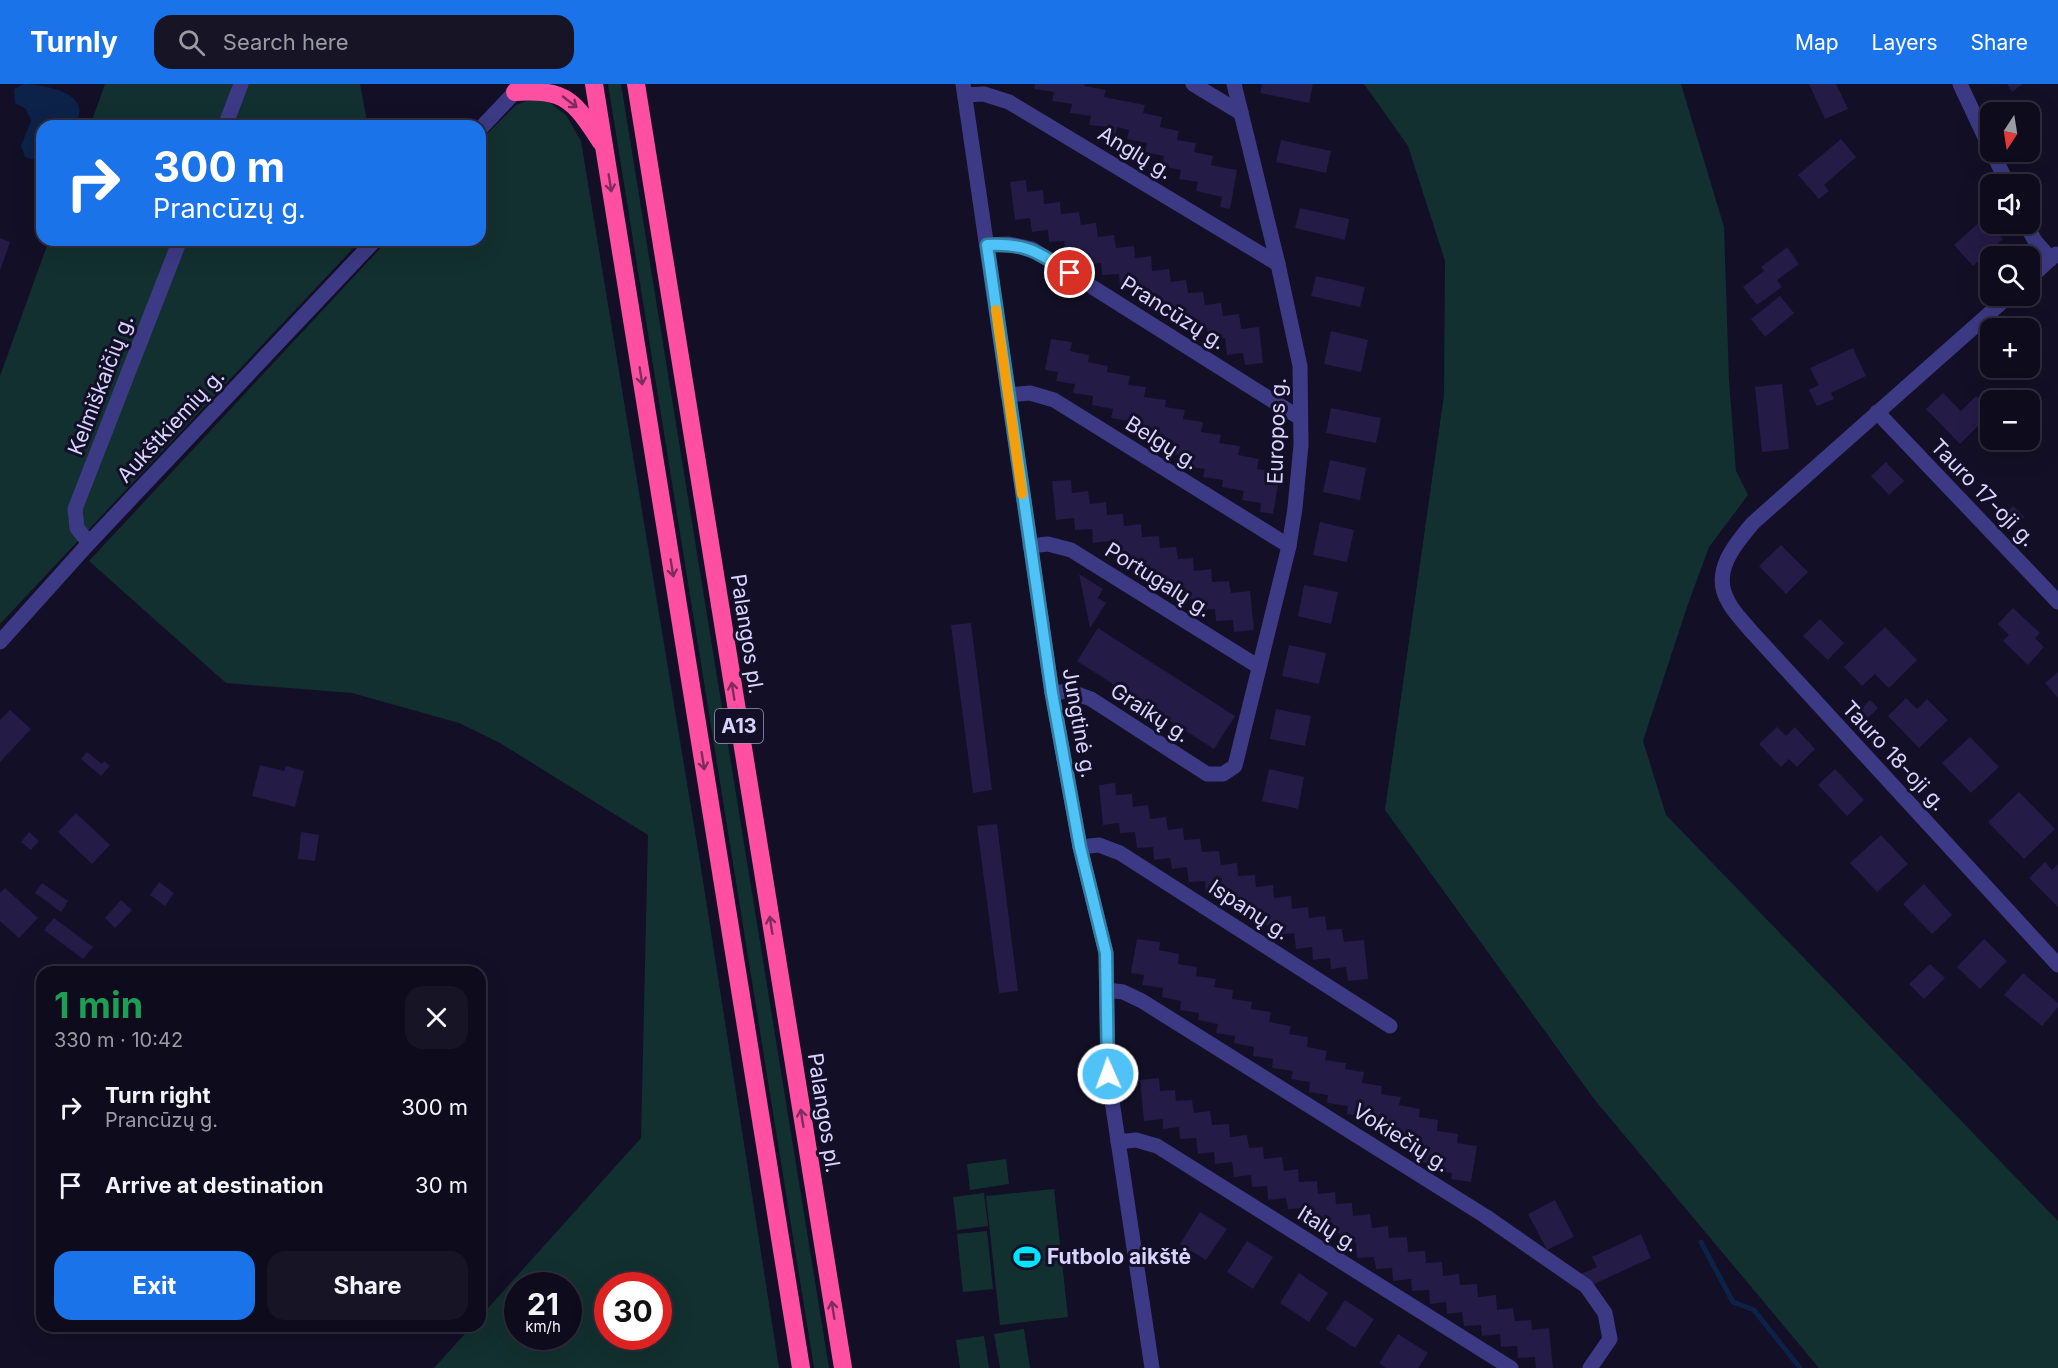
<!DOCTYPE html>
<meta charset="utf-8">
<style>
:root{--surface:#0e0b1c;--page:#171425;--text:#f1f3f6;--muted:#9b9ba3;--line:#2e2b3b;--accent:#1a73e8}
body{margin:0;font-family:Inter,sans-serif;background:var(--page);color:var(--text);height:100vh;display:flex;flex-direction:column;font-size:22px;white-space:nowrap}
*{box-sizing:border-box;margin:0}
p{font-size:20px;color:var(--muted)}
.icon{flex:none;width:33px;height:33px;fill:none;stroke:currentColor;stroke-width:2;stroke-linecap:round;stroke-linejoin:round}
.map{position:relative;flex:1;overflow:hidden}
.panel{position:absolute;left:36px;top:882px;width:450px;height:366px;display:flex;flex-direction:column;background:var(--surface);border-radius:18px;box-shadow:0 6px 24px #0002,0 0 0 2px var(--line)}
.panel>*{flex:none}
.hud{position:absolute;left:36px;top:36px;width:450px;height:126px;border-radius:18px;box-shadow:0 6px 24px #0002,0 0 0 2px var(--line);background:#1a73e8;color:#fff;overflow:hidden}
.needle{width:39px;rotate:192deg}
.fabs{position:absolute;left:1980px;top:18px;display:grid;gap:12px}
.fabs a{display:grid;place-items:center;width:60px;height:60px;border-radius:12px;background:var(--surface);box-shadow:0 6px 24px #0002,0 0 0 2px var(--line);font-size:30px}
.speed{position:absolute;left:504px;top:1188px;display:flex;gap:12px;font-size:30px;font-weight:700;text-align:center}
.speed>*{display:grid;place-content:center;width:78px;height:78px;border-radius:50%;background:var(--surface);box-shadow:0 6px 24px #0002,0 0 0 2px var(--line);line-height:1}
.speed small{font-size:15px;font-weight:400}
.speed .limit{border:9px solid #d22;background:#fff;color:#111}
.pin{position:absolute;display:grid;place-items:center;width:51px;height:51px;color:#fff;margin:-26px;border:3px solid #fff;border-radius:50%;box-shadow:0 2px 6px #0007}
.me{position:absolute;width:66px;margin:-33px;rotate:358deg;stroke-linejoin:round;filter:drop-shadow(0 0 4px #0008)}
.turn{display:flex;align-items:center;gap:21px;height:126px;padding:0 18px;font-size:27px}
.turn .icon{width:78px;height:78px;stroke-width:2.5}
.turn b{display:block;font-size:42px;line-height:51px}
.round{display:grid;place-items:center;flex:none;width:63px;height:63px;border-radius:18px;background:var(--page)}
.headline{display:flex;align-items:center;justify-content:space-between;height:102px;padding:0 18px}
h1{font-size:36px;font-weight:700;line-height:45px;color:#1e9e55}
.cta{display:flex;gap:12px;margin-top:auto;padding:12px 18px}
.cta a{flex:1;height:69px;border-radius:18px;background:var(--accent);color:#fff;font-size:24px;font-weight:700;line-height:69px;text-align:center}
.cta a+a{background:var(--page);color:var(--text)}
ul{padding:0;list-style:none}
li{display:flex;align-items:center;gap:18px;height:78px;padding:0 18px}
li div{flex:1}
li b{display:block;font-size:22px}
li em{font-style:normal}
header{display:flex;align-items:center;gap:36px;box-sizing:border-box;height:84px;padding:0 30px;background:var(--accent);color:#fff}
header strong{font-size:28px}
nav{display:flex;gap:33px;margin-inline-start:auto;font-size:21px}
.search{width:420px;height:54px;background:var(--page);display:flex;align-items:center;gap:15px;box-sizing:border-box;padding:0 21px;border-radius:18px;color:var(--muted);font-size:22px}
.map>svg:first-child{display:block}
</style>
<header>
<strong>Turnly</strong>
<div class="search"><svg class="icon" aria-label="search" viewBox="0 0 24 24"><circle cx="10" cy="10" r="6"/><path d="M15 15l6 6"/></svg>Search here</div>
<nav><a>Map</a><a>Layers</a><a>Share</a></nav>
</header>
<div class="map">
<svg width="2058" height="1284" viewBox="0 0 2058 1284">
<rect width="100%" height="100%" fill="#130f26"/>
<g fill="#12302f" fill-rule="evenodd">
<polygon points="105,0 360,0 368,42 90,42"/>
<polygon points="608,0 621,0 829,1284 814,1284"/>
<polygon points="1364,0 1681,0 1724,143 1729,296 1736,387 1748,411 1709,463 1688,520 1643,657 1666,731 2058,1137 2058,1284 1819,1284 1594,1015 1385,726 1444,311 1445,177 1408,62"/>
<path d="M 529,16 L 546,16 L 566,31 L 581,57 L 701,784 L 779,1284 L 434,1284 L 472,1242 L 480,1242 L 480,1233 L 641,1054 L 648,751 L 500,659 L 459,639 L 352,609 L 226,599 L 89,477 L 388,156 L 480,156 L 480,57 L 516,21 ZM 518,1202 L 568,1202 L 568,1252 L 518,1252 ZM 608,1202 L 658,1202 L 658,1252 L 608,1252 Z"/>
<polygon points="49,156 361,156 0,540 0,292"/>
<polygon points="1006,1075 1009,1100 970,1106 967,1080"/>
<polygon points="1054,1105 1068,1233 1000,1241 986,1112"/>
<polygon points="984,1109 988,1142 957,1146 953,1113"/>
<polygon points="987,1147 993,1205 963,1208 957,1150"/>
<polygon points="1024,1245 1030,1284 1000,1284 994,1250"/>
<polygon points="984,1252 989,1284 960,1284 956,1256"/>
</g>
<path fill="#0c2248" d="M 24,0 C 38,0 71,6 77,19 C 82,26 78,34 76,42 L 42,42 L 42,74 L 35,76 L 25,73 L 21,62 L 31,37 L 26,25 L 15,19 L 14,5 Z"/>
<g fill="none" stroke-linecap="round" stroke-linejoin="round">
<polyline stroke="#0c2248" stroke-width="5" points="1701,1158 1733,1218 1754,1226 1800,1284"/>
</g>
<g fill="#241b47">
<polygon points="1035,0 1085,0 1084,2 1106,6 1104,13 1145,21 1143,29 1162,33 1160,43 1179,47 1177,56 1196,59 1194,68 1213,72 1211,81 1237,86 1230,125 1220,123 1222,113 1196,107 1198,98 1179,95 1181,86 1162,82 1164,72 1145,68 1147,59 1127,55 1129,46 1117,43 1115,54 1106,52 1108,43 1089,41 1091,32 1070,29 1072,20 1052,17 1054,8 1034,5"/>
<polygon points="1262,0 1313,0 1309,19 1260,9"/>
<polygon points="1809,0 1836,0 1848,25 1825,35"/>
<polygon points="2007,0 2023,0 2012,8"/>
<polygon points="1841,55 1856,73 1824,101 1829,107 1819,115 1798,91"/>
<polygon points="1281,56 1331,67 1326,89 1276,78"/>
<polygon points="1026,96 1027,108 1043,106 1044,120 1060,118 1061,130 1079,128 1081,141 1096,139 1098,153 1114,151 1116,164 1134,162 1135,174 1151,172 1152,187 1169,185 1171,198 1186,196 1188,209 1203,208 1205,221 1221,219 1223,232 1239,230 1241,245 1259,243 1263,279 1245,281 1243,269 1227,271 1225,254 1209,255 1207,244 1192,246 1191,235 1176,237 1174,224 1157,226 1155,211 1140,212 1139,202 1120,204 1119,190 1102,191 1101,179 1085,181 1084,168 1066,170 1064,157 1049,158 1048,146 1032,148 1030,134 1015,136 1010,98"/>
<polygon points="1300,124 1349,135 1345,156 1295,144"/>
<polygon points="1984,134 2003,155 1973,182 1954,161"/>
<polygon points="0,154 10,158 0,187"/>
<polygon points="1787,163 1799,180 1777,196 1782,203 1757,221 1743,203 1764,187 1761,183"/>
<polygon points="1316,192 1365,203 1360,223 1311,212"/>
<polygon points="1780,212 1794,229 1765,253 1751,235"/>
<polygon points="1331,247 1368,256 1361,288 1324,280"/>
<polygon points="1051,255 1072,258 1070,267 1089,271 1088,278 1108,282 1107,288 1130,292 1128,301 1146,303 1144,313 1166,316 1165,323 1185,326 1183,335 1203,338 1201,348 1221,351 1219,359 1240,362 1238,371 1259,375 1257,385 1280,389 1273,430 1260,428 1261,419 1242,416 1244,407 1222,403 1223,396 1203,393 1205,385 1184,382 1186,372 1168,369 1169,362 1147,358 1149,348 1128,344 1129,337 1111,334 1113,325 1092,321 1093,312 1073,309 1075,300 1056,297 1058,288 1045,286"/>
<polygon points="1853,264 1866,292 1831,309 1834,315 1817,322 1809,306 1819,301 1810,284"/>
<polygon points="1782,300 1789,365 1762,368 1755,303"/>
<polygon points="1943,309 1961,327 1976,312 1990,327 1990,330 1960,360 1926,325"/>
<polygon points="1331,324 1381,334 1376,359 1326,349"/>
<polygon points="1330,376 1366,384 1360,416 1323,408"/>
<polygon points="1886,378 1904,397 1889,411 1871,392"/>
<polygon points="1071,396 1072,409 1088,407 1090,420 1106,418 1107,431 1123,430 1124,442 1141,440 1142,453 1159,452 1160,464 1176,463 1178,475 1193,474 1194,487 1211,485 1212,498 1229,497 1231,509 1250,507 1254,546 1234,548 1233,536 1216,537 1215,525 1198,526 1197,515 1181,516 1180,501 1163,503 1162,491 1146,492 1144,476 1127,478 1126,468 1111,469 1110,457 1093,459 1092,445 1075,446 1074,434 1056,436 1052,397"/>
<polygon points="2013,422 2024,433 2012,445 2001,434"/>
<polygon points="1320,438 1354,446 1347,478 1313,471"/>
<polygon points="1781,461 1808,488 1786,510 1759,482"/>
<polygon points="1079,490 1103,505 1098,514 1106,519 1090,544"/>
<polygon points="1304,501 1338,508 1331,540 1298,532"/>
<polygon points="2013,524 2040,549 2035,554 2044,563 2028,581 2003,557 2009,551 1998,540"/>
<polygon points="1820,535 1844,559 1828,576 1803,552"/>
<polygon points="971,539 992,706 973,709 951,541"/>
<polygon points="1885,543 1917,576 1889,604 1875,590 1862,602 1844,583"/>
<polygon points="1098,544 1235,632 1214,665 1077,577"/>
<polygon points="1289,561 1326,569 1319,600 1282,592"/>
<polygon points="2058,588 2058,614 2045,599"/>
<polygon points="1906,614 1917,625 1927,615 1948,636 1919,664 1888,632"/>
<polygon points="1870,616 1878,624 1868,634 1860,626"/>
<polygon points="1276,625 1311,632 1305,662 1270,655"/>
<polygon points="10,626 31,645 0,678 0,636"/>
<polygon points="1777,643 1786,652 1795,643 1815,665 1797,683 1789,675 1781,683 1759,660"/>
<polygon points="1970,653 1999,683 1971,709 1942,679"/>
<polygon points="87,668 102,680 104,677 110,682 101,692 81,675"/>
<polygon points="260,681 284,687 286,682 304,687 295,723 252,712"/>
<polygon points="1269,685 1304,693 1298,725 1262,717"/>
<polygon points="1835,685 1864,716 1847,732 1818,701"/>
<polygon points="1115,699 1116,711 1132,710 1133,723 1148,721 1150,735 1166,733 1168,746 1183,744 1184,756 1200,755 1202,768 1219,767 1221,781 1237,779 1238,792 1255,791 1256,803 1273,801 1274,814 1291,812 1292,825 1308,823 1309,834 1325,832 1327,846 1342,845 1344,858 1364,856 1368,895 1348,897 1346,883 1331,885 1330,874 1313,876 1312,863 1296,865 1294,849 1278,851 1277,840 1260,842 1258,829 1242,831 1241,819 1225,821 1224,808 1206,810 1205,797 1189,798 1187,783 1172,785 1170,774 1154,776 1153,763 1137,764 1135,748 1120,749 1119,739 1103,741 1099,701"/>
<polygon points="2019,708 2055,745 2024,775 1988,738"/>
<polygon points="76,729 110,761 92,780 58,748"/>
<polygon points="997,740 1018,907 999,909 977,742"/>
<polygon points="29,748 39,757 31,766 21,758"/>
<polygon points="301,748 319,751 315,777 298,775"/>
<polygon points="1881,751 1908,780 1877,808 1850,779"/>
<polygon points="2045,778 2052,786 2058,780 2058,823 2029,794"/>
<polygon points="159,798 174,809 165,822 150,811"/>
<polygon points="42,799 68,817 61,828 35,809"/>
<polygon points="1924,800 1952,831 1932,850 1903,820"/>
<polygon points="5,804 38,834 19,854 0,837 0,809"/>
<polygon points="121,816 132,826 115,844 105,834"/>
<polygon points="54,834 93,863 83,875 44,846"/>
<polygon points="1137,855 1160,858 1159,866 1179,870 1178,880 1197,883 1196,892 1216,895 1214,903 1233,906 1232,915 1252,918 1251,925 1271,928 1269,938 1291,942 1289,950 1308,953 1307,963 1327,967 1325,976 1346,979 1345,985 1364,988 1362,999 1382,1002 1381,1010 1401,1013 1399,1021 1420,1025 1419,1033 1438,1036 1437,1047 1458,1050 1457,1059 1477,1062 1471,1098 1451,1095 1452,1089 1440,1087 1441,1081 1421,1078 1423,1068 1402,1065 1403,1058 1384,1054 1385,1045 1364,1042 1366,1033 1347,1030 1348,1022 1327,1019 1328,1011 1309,1008 1310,998 1291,995 1293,987 1272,984 1273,975 1253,972 1254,963 1234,959 1235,952 1216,949 1218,940 1198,936 1199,929 1180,926 1181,917 1162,913 1163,904 1142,901 1144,891 1131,889"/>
<polygon points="1984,855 2007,877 1980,905 1957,883"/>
<polygon points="1930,880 1945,894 1924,915 1909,900"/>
<polygon points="2023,889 2058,919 2058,923 2042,942 2004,911"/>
<polygon points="1159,994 1160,1007 1175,1006 1176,1017 1192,1016 1194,1029 1210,1027 1212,1041 1229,1040 1230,1053 1247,1051 1249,1064 1263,1063 1264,1075 1282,1073 1284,1087 1298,1085 1299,1098 1317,1097 1318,1110 1335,1108 1336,1120 1352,1119 1353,1132 1370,1130 1372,1144 1388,1142 1389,1154 1407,1153 1408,1168 1425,1167 1426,1179 1442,1178 1443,1192 1459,1190 1460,1201 1477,1200 1478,1213 1496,1211 1497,1226 1513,1224 1515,1237 1531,1236 1532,1246 1549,1244 1553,1284 1536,1284 1535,1273 1518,1274 1517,1262 1501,1263 1500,1250 1482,1252 1481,1241 1464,1242 1462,1228 1447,1230 1446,1218 1430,1220 1429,1206 1412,1207 1411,1195 1393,1197 1392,1184 1376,1185 1374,1173 1357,1174 1356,1158 1340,1160 1339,1149 1322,1150 1320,1136 1303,1137 1302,1124 1288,1125 1286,1114 1268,1116 1267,1102 1252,1103 1251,1091 1234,1093 1232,1078 1215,1080 1214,1068 1198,1070 1196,1054 1180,1055 1179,1043 1163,1045 1163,1035 1144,1037 1140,996"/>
<polygon points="1555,1116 1574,1153 1547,1166 1528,1130"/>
<polygon points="1200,1128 1227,1145 1206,1176 1180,1160"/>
<polygon points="1641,1150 1651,1174 1594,1200 1581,1190 1597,1183 1592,1173"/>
<polygon points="1247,1157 1273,1173 1253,1205 1227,1188"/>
<polygon points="1299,1189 1328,1209 1309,1238 1280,1219"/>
<polygon points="1345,1216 1374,1235 1355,1264 1326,1245"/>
<polygon points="1398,1250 1428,1269 1418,1284 1386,1284 1379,1279"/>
</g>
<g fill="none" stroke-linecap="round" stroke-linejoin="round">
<g stroke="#3d3a85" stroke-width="15">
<polyline points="963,0 1052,609 1080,763 1106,869 1108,990 1152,1284"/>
<polyline points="1193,0 1241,29"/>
<polyline points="1960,0 1990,64"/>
<polyline points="965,11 984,10 1009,18 1278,180"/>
<polyline points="225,42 241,0"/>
<polyline points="480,45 515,8"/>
<polyline points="1992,68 2008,100"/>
<polyline points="2026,140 2035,157 2051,175"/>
<polyline points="987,161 1009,160 1032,165 1300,334"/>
<polyline points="2030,194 2056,170"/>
<path d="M 2009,212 L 1753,439 C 1735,460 1711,488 1728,517 C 1733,528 1743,537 1751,547 L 2058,881"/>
<polyline points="1008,311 1030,309 1054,316 1289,462"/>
<polyline points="1877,328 2058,518"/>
<polyline points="89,459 77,444 75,425 180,156"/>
<polyline points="1030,462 1048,460 1071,466 1259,583"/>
<polyline points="0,558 89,459 375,156"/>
<polyline points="1052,609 1069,607 1091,615 1207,690 1223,690 1235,682 1289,462 1295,424 1301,361 1300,282 1278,180 1234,0"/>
<polyline points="1080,763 1099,761 1120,769 1390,942"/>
<polyline points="1108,906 1123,908 1142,917 1485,1132 1586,1202 1605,1229 1610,1255 1590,1284"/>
<polyline points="1118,1058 1136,1056 1157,1062 1511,1284"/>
</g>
<g stroke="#ff4fa3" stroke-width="18">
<polyline points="594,0 801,1284"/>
<polyline points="636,0 843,1284"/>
<path d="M 515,8 C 567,5 574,17 601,58"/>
</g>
</g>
<defs><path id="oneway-shaft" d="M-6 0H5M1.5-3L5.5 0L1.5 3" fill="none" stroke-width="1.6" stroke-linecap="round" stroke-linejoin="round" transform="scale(1.5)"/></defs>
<g stroke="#7d2c5e">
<use href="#oneway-shaft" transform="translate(570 18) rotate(38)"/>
<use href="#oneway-shaft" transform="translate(610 99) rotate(81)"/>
<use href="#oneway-shaft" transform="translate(641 292) rotate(81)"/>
<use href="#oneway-shaft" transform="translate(672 484) rotate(81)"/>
<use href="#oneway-shaft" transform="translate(733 607) rotate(-99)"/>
<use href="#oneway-shaft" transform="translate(703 677) rotate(81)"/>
<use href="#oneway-shaft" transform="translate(771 841) rotate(-99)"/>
<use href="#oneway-shaft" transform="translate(802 1034) rotate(-99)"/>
<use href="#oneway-shaft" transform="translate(833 1226) rotate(-99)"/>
</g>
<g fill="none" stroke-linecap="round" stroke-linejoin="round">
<defs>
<path id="route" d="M 1070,189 C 1038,168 1027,159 987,161 L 1052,609 L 1080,763 L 1106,869 L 1108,990"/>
</defs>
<use href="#route" stroke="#337fa1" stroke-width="15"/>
<use href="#route" stroke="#4fc3f7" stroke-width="10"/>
<polyline stroke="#f59e0b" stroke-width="10" points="996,226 1022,410"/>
</g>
<defs>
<symbol id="stadium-bare" viewBox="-9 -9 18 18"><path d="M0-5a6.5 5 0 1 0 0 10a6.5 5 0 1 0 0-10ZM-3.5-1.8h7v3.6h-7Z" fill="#00e5ff" stroke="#130f26" stroke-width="2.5" paint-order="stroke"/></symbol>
</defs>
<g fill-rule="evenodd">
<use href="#stadium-bare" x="1008" y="1154" width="38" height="38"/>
</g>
<g text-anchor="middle" stroke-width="6" stroke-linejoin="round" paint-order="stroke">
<rect fill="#130f26" stroke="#9e99be" stroke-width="1.5" x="715" y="625" width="48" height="34" rx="4.5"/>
<g font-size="20" font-weight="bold" fill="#d9d4ff">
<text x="739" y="649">A13</text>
</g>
<g font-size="21" fill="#d9d4ff" stroke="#130f26">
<text transform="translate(1135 69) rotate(31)" y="7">Anglų g.</text>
<text transform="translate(1173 229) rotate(32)" y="7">Prancūzų g.</text>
<text transform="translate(101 301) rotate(-69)" y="7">Kelmiškaičių g.</text>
<text transform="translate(171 342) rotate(-47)" y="7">Aukštkiemių g.</text>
<text transform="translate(1277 347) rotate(-88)" y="7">Europos g.</text>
<text transform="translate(1162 359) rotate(32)" y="7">Belgų g.</text>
<text transform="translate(1983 409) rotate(46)" y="7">Tauro 17-oji g.</text>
<text transform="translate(1158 496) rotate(32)" y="7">Portugalų g.</text>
<text transform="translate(747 550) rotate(81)" y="7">Palangos pl.</text>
<text transform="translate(1150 629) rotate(33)" y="7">Graikų g.</text>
<text transform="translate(1079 639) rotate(80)" y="7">Jungtinė g.</text>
<text transform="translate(1894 672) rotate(47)" y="7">Tauro 18-oji g.</text>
<text transform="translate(1249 826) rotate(33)" y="7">Ispanų g.</text>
<text transform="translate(824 1029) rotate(81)" y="7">Palangos pl.</text>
<text transform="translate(1401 1054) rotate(32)" y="7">Vokiečių g.</text>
<text transform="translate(1328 1145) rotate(32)" y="7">Italų g.</text>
</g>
<g font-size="21" font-weight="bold" fill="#d9d4ff" stroke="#130f26" text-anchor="start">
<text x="1047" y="1180">Futbolo aikštė</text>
</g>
</g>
</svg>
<div class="fabs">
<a><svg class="needle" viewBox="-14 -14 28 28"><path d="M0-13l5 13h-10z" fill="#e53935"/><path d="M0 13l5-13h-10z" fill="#9b9ba3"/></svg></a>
<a><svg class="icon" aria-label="sound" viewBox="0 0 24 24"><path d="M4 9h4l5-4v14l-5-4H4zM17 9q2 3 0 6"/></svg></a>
<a><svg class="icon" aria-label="search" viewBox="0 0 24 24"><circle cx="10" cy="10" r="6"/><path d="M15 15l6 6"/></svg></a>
<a>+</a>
<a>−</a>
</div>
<div class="speed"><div>21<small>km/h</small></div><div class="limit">30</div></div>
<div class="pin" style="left:1070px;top:189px;background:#d93025"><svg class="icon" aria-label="arrive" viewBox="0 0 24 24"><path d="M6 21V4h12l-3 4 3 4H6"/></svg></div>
<svg class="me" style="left:1108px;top:990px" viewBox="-20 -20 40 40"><circle r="17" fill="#4fc3f7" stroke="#fff" stroke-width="3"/><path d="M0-11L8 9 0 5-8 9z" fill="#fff"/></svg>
<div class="hud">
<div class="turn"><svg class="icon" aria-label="right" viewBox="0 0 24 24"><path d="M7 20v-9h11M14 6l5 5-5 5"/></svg><div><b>300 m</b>Prancūzų g.</div></div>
</div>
<section class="panel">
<div class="headline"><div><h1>1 min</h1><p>330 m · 10:42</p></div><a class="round"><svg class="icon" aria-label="close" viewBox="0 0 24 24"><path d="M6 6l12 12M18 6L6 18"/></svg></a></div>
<ul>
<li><svg class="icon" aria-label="right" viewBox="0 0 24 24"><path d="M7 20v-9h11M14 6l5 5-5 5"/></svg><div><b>Turn right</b><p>Prancūzų g.</p></div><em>300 m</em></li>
<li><svg class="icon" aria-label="arrive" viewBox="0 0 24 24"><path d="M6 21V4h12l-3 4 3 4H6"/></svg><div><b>Arrive at destination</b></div><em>30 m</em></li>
</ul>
<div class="cta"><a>Exit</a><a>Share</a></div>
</section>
</div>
